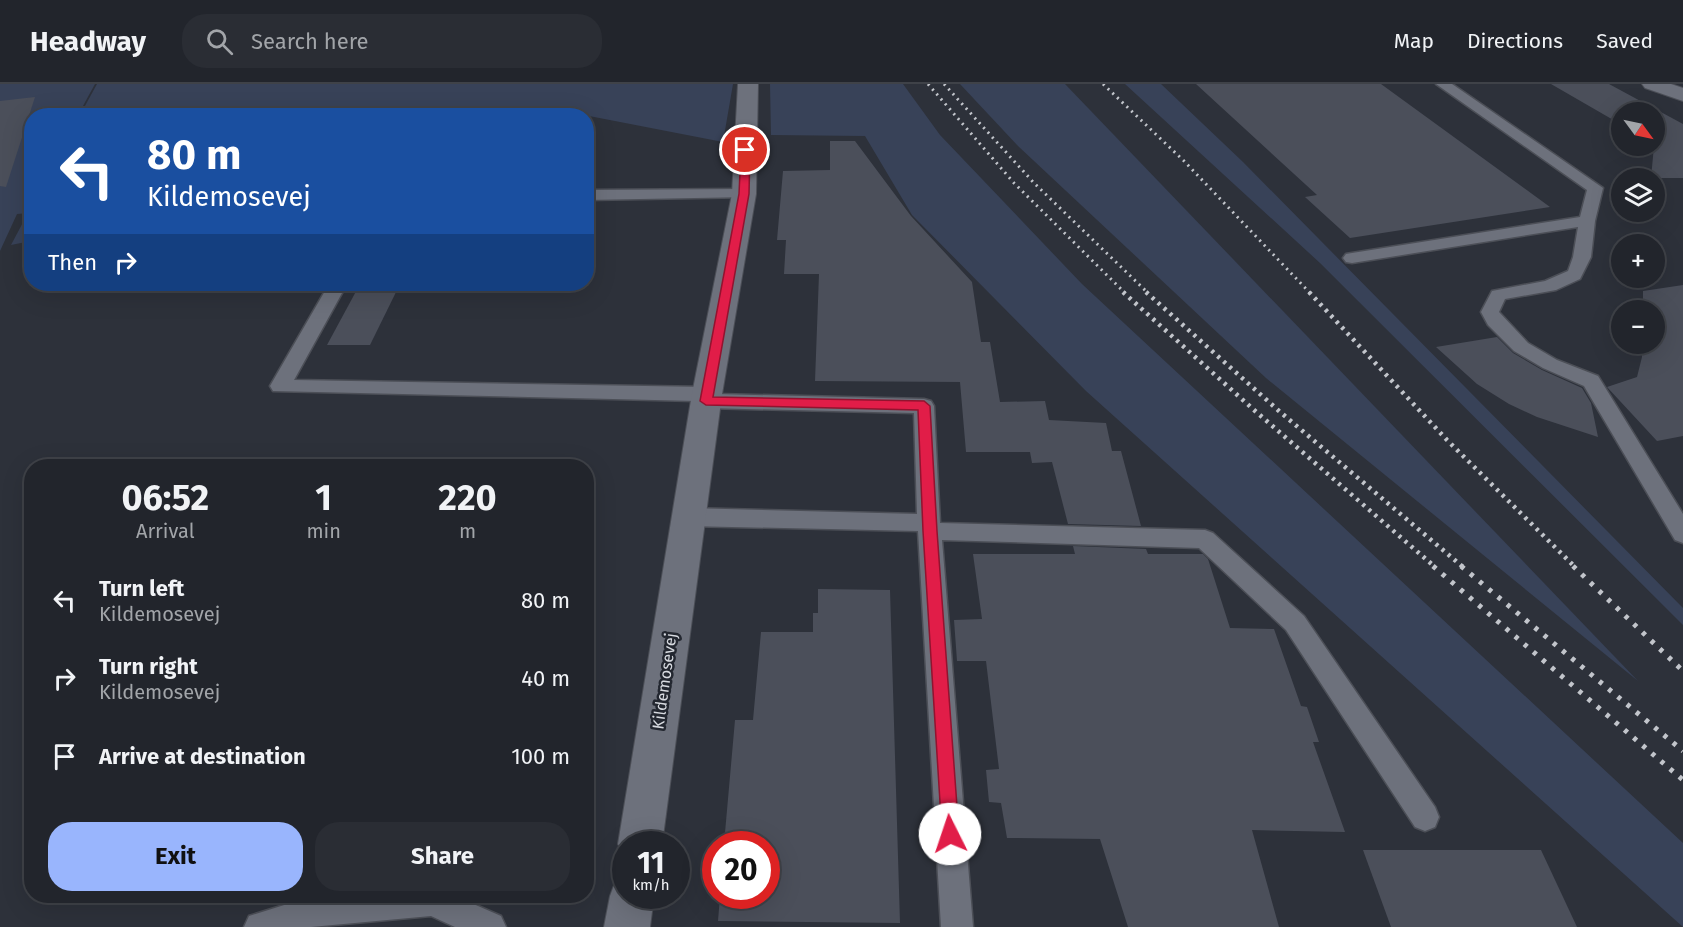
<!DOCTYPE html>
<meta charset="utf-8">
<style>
:root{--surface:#22252c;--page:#2a2d34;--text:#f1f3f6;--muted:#a2a5a9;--line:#3f4248;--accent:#99b5fd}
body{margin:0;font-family:"Fira Sans",sans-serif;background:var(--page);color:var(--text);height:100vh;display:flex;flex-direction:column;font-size:22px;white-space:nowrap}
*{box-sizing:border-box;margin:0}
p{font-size:20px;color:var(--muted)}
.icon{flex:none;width:33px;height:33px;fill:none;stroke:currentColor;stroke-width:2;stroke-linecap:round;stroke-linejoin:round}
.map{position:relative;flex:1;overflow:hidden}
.drawer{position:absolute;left:24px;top:375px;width:570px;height:444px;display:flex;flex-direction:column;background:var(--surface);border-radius:24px;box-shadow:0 6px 24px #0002,0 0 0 2px var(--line)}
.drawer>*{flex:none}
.hud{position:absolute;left:24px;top:24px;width:570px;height:183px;border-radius:24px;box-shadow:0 6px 24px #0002,0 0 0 2px var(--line);background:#1a4fa0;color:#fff;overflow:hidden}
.needle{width:39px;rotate:123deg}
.buttons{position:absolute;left:1611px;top:18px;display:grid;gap:12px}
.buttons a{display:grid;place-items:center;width:54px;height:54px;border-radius:50%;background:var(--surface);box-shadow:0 6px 24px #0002,0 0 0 2px var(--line);font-size:30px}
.speed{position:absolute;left:612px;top:747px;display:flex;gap:12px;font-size:30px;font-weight:700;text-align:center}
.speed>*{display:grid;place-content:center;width:78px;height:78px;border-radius:50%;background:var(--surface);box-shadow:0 6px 24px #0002,0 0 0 2px var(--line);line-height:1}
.speed small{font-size:15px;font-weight:400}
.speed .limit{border:9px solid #d22;background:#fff;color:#111}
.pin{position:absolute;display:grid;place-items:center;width:51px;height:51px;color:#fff;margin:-26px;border:3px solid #fff;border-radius:50%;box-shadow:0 2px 6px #0007}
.me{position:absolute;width:66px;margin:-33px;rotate:356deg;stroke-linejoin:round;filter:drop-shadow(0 0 4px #0008)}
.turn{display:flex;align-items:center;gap:21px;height:126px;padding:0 24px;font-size:27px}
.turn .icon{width:78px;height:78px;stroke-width:2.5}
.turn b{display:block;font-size:42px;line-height:51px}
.then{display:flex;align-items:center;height:57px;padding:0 24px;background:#0003;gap:12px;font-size:22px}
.eta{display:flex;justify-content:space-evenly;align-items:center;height:102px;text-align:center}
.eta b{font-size:36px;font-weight:700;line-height:42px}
.action{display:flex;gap:12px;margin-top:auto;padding:12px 24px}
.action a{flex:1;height:69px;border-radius:24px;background:var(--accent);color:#111;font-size:24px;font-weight:700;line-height:69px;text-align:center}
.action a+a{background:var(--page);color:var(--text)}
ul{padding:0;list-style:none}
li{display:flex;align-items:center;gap:18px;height:78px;padding:0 24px}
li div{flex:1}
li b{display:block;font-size:22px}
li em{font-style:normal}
header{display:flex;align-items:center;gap:36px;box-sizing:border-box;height:84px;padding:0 30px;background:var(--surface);border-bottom:2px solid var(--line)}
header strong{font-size:28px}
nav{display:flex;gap:33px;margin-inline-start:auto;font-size:21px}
.search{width:420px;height:54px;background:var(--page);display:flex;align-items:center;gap:15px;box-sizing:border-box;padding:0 21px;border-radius:24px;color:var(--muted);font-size:22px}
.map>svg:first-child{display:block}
</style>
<header>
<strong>Headway</strong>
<div class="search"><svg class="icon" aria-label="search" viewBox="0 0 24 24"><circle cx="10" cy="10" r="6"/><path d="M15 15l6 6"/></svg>Search here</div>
<nav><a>Map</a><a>Directions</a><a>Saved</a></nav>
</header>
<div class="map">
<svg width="1683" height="843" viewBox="0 0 1683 843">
<rect width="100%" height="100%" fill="#2d313a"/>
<g fill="#384258">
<polygon points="0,0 95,0 78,31 32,32 31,157 11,161 28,129 17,130 0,167"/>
<polygon points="97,0 733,0 723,58 584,31 80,31"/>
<polygon points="770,0 903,0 940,51 1082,200 1683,759 1683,843 1086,307 912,131 865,52 771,51"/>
<polygon points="960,0 1065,0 1638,597 1266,294 1018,62"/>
<polygon points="1125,0 1161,0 1243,78 1683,524 1683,541 1320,179"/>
</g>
<g fill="#4b4f5a">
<polygon points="1196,0 1381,0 1550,123 1350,154 1305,113 1317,111"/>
<polygon points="1551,0 1609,0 1683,40 1683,94 1651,94 1654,62 1654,28 1622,28 1622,41"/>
<polygon points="35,13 6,103 0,102 0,17"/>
<polygon points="830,57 855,57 911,132 972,198 981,258 990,258 1000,318 1045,317 1049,336 1106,339 1112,367 1121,367 1141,442 1068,440 1052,378 1032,379 1030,368 966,368 960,298 815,297 819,190 784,190 786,156 777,156 783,87 830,86"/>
<polygon points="360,200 400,200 370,261 327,261"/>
<polygon points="1683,201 1683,352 1657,357 1607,303 1637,293 1642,273 1642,260 1654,260 1654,226 1643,226 1643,207"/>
<polygon points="1497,253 1513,269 1542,286 1582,304 1591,319 1598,353 1537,333 1509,320 1477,300 1436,263"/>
<polygon points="1073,462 1146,465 1148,470 1203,470 1208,475 1230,544 1274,545 1301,622 1307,623 1319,658 1313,658 1345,748 1252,746 1279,843 1128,843 1100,755 1007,754 1001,719 989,718 986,686 999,685 986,577 957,577 954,536 982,535 973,470 1075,470"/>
<polygon points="818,505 890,506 900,839 718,837 720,812 766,812 766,760 724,760 735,636 753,636 761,548 813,548 813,529 818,529"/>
<polygon points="1363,766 1541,766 1577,843 1391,843"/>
</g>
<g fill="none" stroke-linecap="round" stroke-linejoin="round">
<defs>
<g id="service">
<polygon points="1436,0 1452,0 1603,104 1595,137 1591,173 1580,195 1556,206 1505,215 1499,228 1528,259 1557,276 1598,292 1683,430 1683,459 1675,456 1584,302 1543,284 1514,267 1488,241 1481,228 1492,207 1545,197 1568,187 1573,173 1578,143 1352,179 1346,178 1343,174 1346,170 1352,169 1580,133 1587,106"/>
<polygon points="744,105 752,110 750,113 586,116 586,106"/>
<polygon points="329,200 347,200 294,296 707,303 714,305 717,310 924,315 931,317 934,322 940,439 1205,446 1213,449 1304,532 1435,723 1439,733 1435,743 1425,747 1415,743 1286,546 1199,464 942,456 973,843 941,843 918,447 688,442 680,439 677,433 680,427 688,424 917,430 914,329 706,324 699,322 696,317 273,307 270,302"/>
<polygon points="313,812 455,812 501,832 506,843 455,843 431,832 311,843 244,843 249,832"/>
</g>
<g id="minor">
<polygon points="738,0 758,0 756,110 722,310 662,760 626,760 626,775 618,760 692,310 732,110"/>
<polygon points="626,792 626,812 654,812 650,843 604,843 610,812 616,796"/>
</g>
<polygon id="tertiary" points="1642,0 1671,0 1683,4 1683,17 1645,4"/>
</defs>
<use href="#service" stroke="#4c4f57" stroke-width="3"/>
<use href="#minor" stroke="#4c4f57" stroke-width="2"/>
<use href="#tertiary" stroke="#4c4f57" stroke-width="2"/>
<use href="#service" fill="#6d717c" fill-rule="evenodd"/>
<use href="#minor" fill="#6d717c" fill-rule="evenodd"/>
<use href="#tertiary" fill="#6d717c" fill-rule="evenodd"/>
<g stroke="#c2c5cb" stroke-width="3" stroke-dasharray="2 4.5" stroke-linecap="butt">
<polyline points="928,0 1014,99 1125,209"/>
<polyline points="944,0 1034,99 1148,209"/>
<polyline points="1103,0 1184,77 1310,209"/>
</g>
<g stroke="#c2c5cb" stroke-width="4.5" stroke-dasharray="3 5" stroke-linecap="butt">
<polyline points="1123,208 1254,326 1435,483"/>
<polyline points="1146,208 1279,327 1463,483"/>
<polyline points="1309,208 1447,356 1575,483"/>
</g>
<g stroke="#c2c5cb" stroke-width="5" stroke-dasharray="4 8" stroke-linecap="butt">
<polyline points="1433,482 1683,696"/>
<polyline points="1461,482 1683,667"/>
<polyline points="1573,482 1683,587"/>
</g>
</g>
<polygon fill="#e11d48" stroke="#92132f" stroke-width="1.5" points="745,63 750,66 749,110 713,313 924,317 930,322 937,447 959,750 957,756 950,758 944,756 942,750 923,447 918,326 706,321 700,317 739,110 741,66"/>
<g text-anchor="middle" stroke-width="5" stroke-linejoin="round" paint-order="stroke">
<g font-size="16" fill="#d8dbe1" stroke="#232730">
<text transform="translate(664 597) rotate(-82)" y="6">Kildemosevej</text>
</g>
</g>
</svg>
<div class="buttons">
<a><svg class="needle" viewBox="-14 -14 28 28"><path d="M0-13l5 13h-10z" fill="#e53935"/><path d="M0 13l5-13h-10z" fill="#a2a5a9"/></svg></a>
<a><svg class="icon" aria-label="layers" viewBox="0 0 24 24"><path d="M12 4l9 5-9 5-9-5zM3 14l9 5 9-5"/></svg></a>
<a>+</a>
<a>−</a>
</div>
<div class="speed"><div>11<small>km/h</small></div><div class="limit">20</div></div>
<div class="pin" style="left:745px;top:66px;background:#d93025"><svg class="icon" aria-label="arrive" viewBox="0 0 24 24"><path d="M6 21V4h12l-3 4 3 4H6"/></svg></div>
<svg class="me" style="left:950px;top:750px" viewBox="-20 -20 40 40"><circle r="19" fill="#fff"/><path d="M0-13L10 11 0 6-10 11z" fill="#e11d48"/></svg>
<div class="hud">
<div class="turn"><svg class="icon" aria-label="left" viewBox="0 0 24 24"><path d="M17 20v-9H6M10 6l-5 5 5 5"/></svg><div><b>80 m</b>Kildemosevej</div></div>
<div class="then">Then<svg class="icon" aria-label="right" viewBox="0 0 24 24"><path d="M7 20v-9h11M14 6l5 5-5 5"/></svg></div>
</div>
<section class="drawer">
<div class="eta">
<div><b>06:52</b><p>Arrival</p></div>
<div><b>1</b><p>min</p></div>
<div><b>220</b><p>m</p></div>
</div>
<ul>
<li><svg class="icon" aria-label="left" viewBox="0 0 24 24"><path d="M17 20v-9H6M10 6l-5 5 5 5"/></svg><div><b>Turn left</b><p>Kildemosevej</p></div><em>80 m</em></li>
<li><svg class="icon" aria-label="right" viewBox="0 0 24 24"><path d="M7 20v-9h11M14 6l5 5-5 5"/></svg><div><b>Turn right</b><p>Kildemosevej</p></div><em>40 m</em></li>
<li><svg class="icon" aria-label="arrive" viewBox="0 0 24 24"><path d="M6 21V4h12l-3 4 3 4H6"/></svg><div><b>Arrive at destination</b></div><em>100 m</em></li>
</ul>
<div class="action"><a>Exit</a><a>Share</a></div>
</section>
</div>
